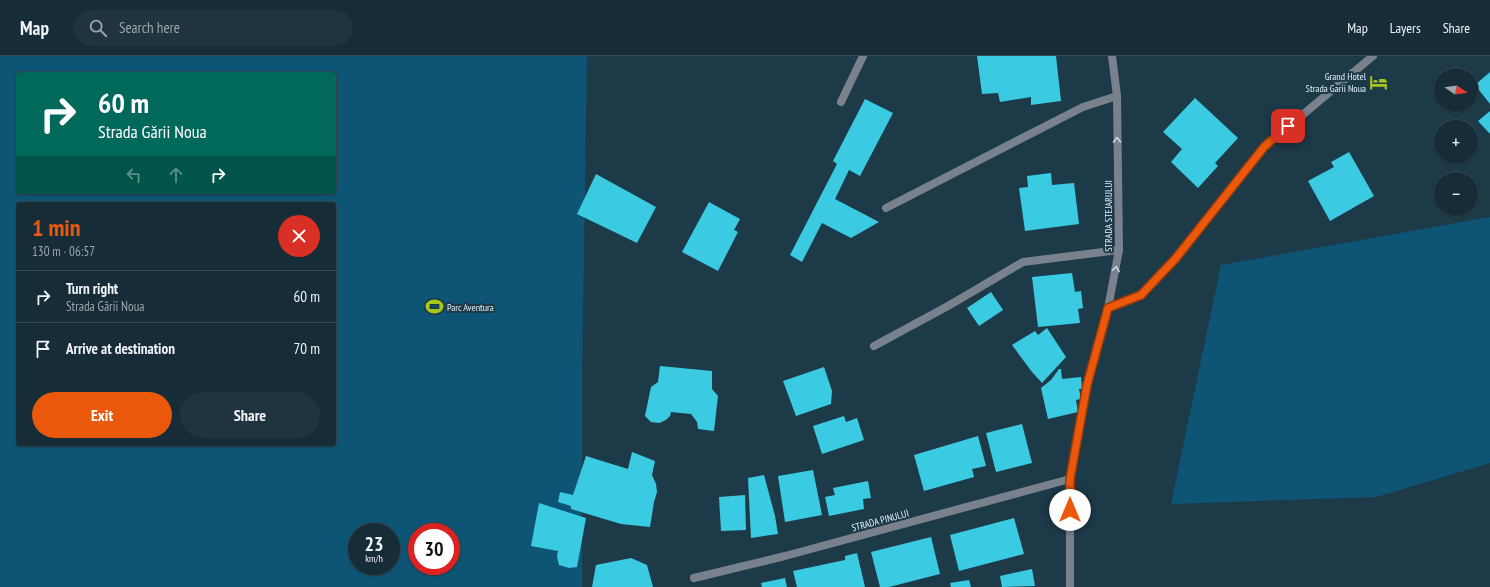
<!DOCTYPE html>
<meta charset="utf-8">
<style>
:root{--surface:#162c37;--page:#1f343f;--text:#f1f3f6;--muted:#9ea7ad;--line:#354852;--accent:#ea580c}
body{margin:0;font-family:"PT Sans Narrow",sans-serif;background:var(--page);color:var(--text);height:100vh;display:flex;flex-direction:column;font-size:15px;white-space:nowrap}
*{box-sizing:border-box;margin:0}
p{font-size:13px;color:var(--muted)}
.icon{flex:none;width:22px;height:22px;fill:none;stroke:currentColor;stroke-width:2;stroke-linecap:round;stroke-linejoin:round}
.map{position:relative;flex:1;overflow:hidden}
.panel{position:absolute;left:16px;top:146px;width:320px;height:244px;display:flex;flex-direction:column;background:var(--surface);border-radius:4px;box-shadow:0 1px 3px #0004,0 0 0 1px var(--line)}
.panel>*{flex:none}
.top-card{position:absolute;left:16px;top:16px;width:320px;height:122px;border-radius:4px;box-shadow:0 1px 3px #0004,0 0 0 1px var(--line);background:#00695c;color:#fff;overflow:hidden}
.needle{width:26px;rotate:103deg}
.fabs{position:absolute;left:1434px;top:12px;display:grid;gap:8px}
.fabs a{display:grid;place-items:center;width:44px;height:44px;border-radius:50%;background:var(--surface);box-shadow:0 1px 3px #0004,0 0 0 1px var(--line);font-size:20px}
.speed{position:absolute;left:348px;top:467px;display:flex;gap:8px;font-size:20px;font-weight:700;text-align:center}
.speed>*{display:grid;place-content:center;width:52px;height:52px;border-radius:50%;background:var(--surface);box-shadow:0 1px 3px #0004,0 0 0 1px var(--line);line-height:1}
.speed small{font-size:10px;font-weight:400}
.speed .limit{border:6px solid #d22;background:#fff;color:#111}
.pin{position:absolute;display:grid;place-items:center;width:34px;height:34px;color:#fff;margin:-17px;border-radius:8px;box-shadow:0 2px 6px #0006}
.me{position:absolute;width:44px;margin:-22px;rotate:0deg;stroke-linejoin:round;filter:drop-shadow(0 0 3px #0008)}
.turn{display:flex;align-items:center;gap:14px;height:84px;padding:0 16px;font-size:18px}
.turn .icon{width:52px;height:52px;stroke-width:2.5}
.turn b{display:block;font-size:28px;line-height:34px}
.lanes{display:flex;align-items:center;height:38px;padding:0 16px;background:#0003;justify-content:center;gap:20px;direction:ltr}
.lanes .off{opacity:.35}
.round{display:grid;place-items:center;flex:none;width:42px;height:42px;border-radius:21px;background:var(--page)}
.overview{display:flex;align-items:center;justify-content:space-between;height:68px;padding:0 16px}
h1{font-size:24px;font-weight:700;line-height:30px;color:var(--accent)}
.cta{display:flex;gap:8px;margin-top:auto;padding:8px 16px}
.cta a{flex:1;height:46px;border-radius:24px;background:var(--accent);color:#fff;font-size:16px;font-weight:700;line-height:46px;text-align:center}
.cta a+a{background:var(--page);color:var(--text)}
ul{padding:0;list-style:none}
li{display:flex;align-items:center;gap:12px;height:52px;padding:0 16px;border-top:1px solid var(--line)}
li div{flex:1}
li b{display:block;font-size:15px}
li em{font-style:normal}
header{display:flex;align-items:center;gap:24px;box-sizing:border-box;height:56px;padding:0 20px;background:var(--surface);border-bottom:1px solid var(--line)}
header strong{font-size:19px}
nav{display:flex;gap:22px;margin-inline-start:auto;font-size:14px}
.search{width:280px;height:36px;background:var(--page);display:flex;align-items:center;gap:10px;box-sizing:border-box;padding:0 14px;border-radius:22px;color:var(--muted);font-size:15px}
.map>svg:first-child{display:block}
</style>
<header>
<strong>Map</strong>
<div class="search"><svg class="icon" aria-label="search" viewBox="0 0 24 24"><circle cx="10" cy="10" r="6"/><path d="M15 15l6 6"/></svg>Search here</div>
<nav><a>Map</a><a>Layers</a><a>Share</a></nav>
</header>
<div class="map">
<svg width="1490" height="531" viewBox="0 0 1490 531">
<rect width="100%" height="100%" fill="#1d3a49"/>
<g fill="#0e5474" fill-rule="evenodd">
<path d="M 0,0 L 587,0 L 582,325 L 582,531 L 0,531 ZM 18,18 L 334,18 L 334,136 L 18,136 ZM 18,148 L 334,148 L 334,388 L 18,388 ZM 357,476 L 391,476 L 391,510 L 357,510 ZM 417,476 L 451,476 L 451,510 L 417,510 Z"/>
<polygon points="1490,161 1490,407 1376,441 1171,448 1221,209"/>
</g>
<g fill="#3acbe2">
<polygon points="977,0 1056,0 1061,45 1031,49 1031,41 1000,46 998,37 982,38"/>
<polygon points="1490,16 1490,48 1475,29"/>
<polygon points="1195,42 1238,82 1215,107 1218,110 1198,132 1171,106 1182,93 1163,76"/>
<polygon points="865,43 893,57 860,120 849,114 835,143 879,166 851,182 822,167 802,206 790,199 837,108 833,105"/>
<polygon points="1490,55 1490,78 1478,65"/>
<polygon points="1349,96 1374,140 1330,165 1308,125 1334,111 1331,106"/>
<polygon points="1051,117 1052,129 1074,127 1079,168 1025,175 1019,132 1028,131 1027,120"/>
<polygon points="596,118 656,151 637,187 577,158"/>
<polygon points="709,146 740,163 734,174 738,176 718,215 682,196"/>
<polygon points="1072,217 1075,236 1081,235 1083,252 1078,253 1080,267 1038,271 1032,221"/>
<polygon points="991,236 1003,254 979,270 967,252"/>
<polygon points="1047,272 1066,301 1042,327 1032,316 1012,289 1035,275 1038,279"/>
<polygon points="660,310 712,315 712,333 718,340 714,375 698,373 697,366 691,358 671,356 670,360 666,364 659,367 651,366 645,360 651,331 658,326"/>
<polygon points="824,311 832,335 831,348 796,360 783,325"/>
<polygon points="1059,313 1061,313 1062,323 1081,321 1082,333 1079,333 1081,343 1076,344 1078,356 1048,363 1041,332 1051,324"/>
<polygon points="844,360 846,366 857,362 864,384 822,398 813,370"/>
<polygon points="1022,368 1032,407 996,416 986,377"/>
<polygon points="978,380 986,410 972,413 974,421 924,435 914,399"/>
<polygon points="632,396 655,405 652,419 656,428 657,436 654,446 650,471 621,468 571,453 571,450 558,446 560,436 573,439 586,400 628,413"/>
<polygon points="813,414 822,459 785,466 778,420"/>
<polygon points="764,419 775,460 778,478 751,482 748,422"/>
<polygon points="868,425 871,442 863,443 864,453 829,460 825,441 835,439 833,432"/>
<polygon points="745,439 746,474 721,475 719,441"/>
<polygon points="539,447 586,462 577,511 569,512 559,509 557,501 558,495 531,490"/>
<polygon points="1014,462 1024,498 959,515 950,479"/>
<polygon points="931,481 940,518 889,531 880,531 871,496"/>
<polygon points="857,497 865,531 797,531 793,515 845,504 845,500"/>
<polygon points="631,502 647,509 653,531 592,531 596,509"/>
<polygon points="1032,513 1035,530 1002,531 1000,520"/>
<polygon points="785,522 787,531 762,531 761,527"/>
<polygon points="969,524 971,531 951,531 950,527"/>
</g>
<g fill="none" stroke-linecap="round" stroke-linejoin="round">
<polyline stroke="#79818d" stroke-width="8" points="841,46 863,0"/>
<g stroke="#79818d" stroke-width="8">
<polyline points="886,152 1083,51 1117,40"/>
<polyline points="1108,252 1141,239 1176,202 1264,91 1373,0"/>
<polyline points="874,290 948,250 1023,206 1119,194"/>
<polyline points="694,522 785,500 1070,423"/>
<polyline points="1070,531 1070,423 1087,329 1108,252 1119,194 1117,40 1112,0"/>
</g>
</g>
<defs><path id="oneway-chevron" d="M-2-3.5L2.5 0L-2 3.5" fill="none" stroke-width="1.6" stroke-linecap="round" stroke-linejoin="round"/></defs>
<g stroke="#c7d6e0">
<use href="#oneway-chevron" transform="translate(1117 84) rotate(-91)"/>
<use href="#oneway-chevron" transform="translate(1116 213) rotate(-79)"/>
</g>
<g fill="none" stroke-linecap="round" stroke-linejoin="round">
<defs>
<polyline id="route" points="1070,454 1070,423 1087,329 1108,252 1141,239 1176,202 1264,91 1288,70"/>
</defs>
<use href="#route" stroke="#983908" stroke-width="10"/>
<use href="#route" stroke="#ea580c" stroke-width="7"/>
</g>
<defs>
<symbol id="hotel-bare" viewBox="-9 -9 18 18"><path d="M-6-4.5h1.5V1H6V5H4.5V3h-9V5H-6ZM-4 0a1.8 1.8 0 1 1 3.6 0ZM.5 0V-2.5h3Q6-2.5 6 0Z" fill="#a8c71c" stroke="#1d3a49" stroke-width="2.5" paint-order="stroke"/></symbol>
<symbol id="stadium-bare" viewBox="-9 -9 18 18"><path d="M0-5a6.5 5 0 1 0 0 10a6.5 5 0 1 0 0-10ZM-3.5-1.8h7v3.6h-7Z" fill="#a8c71c" stroke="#1d3a49" stroke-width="2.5" paint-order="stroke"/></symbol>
</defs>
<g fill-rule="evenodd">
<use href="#hotel-bare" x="1366" y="14" width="25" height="25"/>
<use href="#stadium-bare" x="422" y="238" width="25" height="25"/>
</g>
<g text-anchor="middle" stroke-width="4" stroke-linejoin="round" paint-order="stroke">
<g font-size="10" fill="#e1f2fc" stroke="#1d3a49" text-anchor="end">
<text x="1366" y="24">Grand Hotel<tspan x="1366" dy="12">Strada Garii Noua</tspan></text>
<text x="447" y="255" text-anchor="start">Parc Aventura</text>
</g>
<g font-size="10" fill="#e1f2fc" stroke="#1d3a49">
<text transform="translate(1108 160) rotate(-90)" y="4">STRADA STEJARULUI</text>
<text transform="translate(880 464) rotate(-15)" y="4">STRADA PINULUI</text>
</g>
</g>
</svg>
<div class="fabs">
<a><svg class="needle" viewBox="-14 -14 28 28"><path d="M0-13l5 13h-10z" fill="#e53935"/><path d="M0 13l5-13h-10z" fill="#9ea7ad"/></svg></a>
<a>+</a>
<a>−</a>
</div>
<div class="speed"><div>23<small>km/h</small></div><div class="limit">30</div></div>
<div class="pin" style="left:1288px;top:70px;background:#d93025"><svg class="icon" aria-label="arrive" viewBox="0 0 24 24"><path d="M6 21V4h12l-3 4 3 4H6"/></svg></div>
<svg class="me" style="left:1070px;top:454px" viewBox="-20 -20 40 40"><circle r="19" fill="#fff"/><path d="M0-13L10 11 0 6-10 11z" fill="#ea580c"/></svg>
<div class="top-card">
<div class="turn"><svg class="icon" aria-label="right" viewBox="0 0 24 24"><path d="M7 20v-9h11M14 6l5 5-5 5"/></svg><div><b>60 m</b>Strada Gării Noua</div></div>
<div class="lanes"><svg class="icon off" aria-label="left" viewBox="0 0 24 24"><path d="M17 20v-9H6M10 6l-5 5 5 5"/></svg><svg class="icon off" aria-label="ahead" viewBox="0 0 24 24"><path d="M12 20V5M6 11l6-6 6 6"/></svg><svg class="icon" aria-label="right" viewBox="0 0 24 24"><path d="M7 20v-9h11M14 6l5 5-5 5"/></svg></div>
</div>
<section class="panel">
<div class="overview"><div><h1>1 min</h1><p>130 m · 06:57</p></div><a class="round" style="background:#d93025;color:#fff"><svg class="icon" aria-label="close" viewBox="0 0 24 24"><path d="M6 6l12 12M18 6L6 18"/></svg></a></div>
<ul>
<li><svg class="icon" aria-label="right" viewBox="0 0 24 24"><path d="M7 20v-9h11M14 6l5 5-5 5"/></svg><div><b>Turn right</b><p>Strada Gării Noua</p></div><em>60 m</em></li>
<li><svg class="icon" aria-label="arrive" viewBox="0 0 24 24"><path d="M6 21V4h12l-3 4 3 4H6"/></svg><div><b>Arrive at destination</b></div><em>70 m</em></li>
</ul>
<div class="cta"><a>Exit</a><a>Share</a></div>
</section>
</div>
